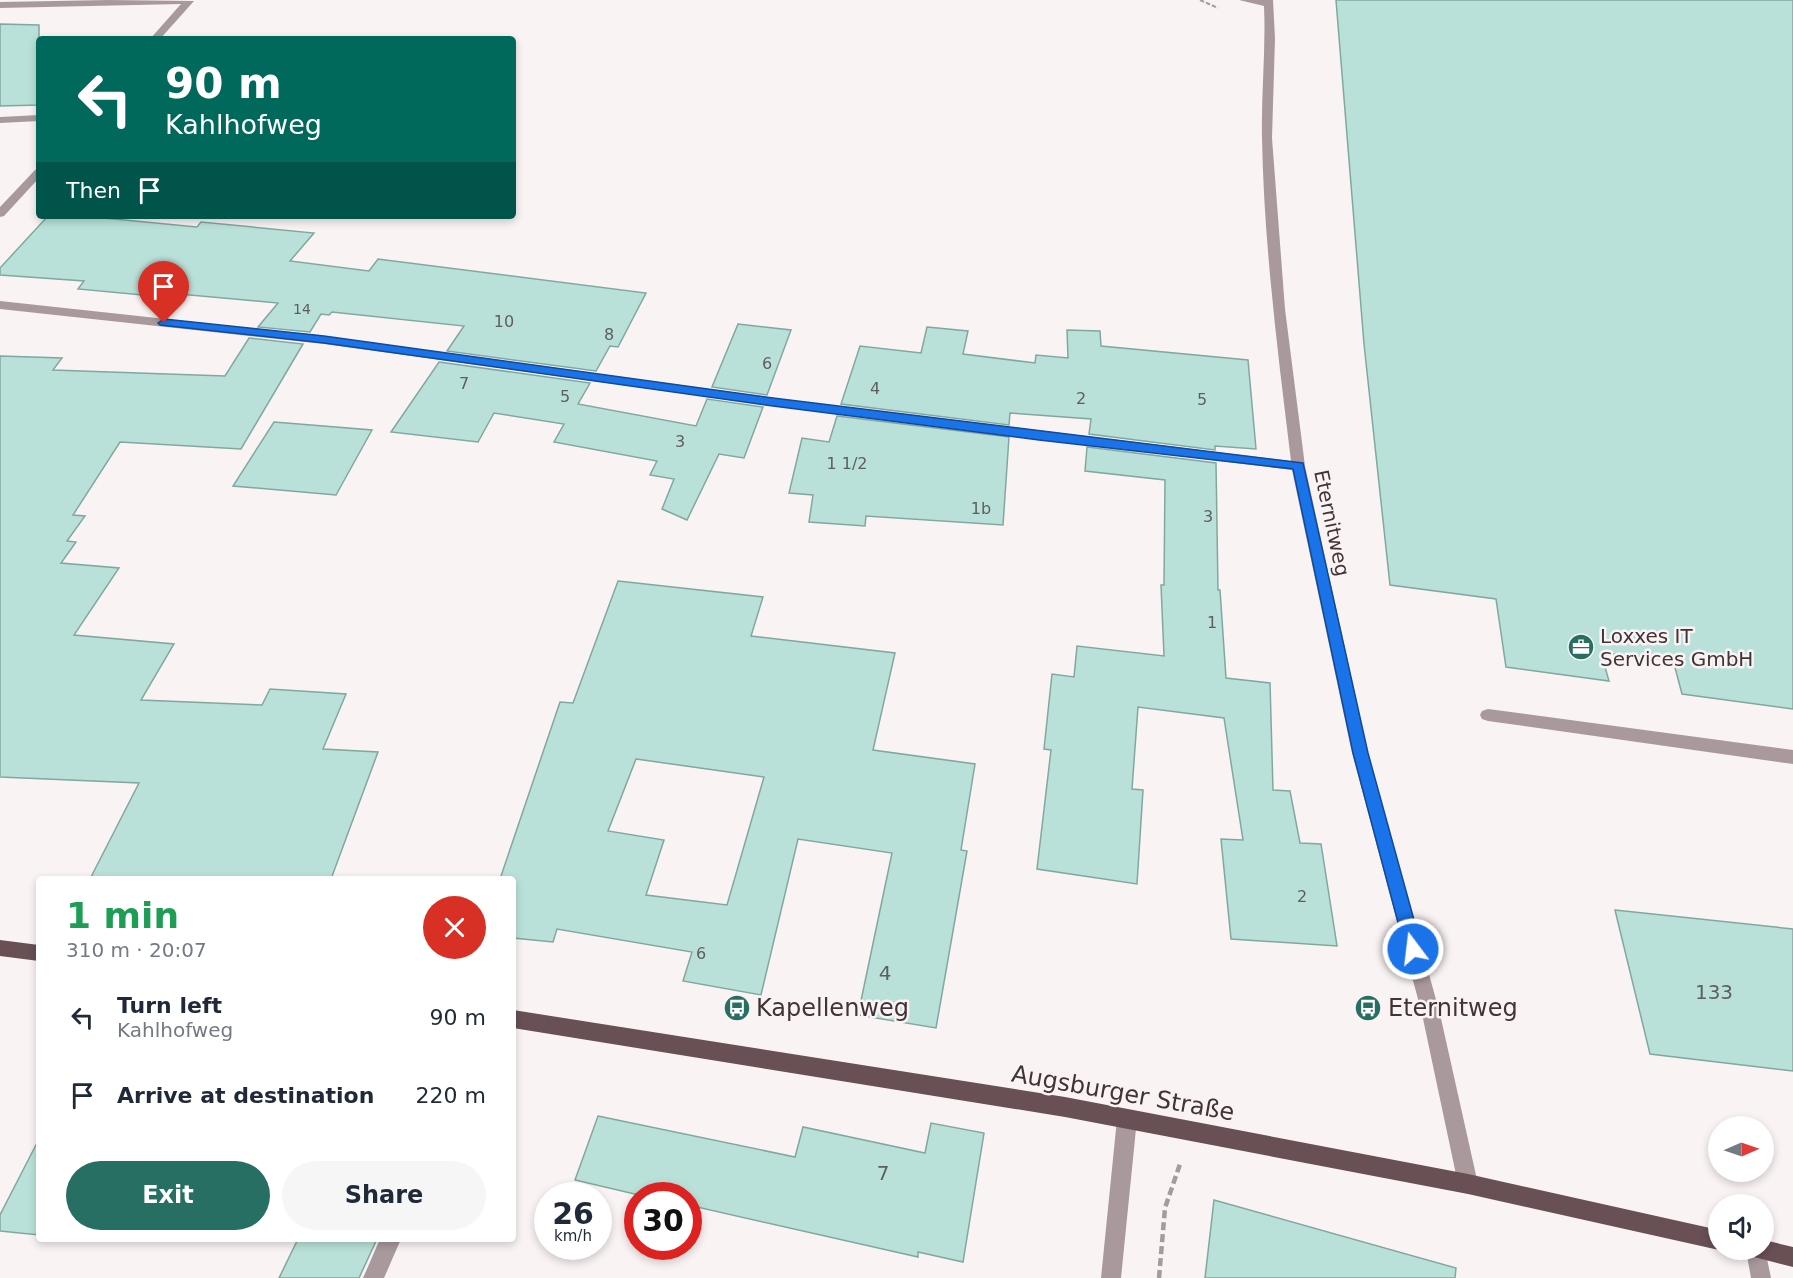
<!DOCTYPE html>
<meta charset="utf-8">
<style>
:root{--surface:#fff;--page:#f6f6f7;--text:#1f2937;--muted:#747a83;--accent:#276e63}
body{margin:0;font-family:"DejaVu Sans",sans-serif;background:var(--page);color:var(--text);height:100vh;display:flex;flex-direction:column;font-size:22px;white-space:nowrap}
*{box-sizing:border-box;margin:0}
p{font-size:20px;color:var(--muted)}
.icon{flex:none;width:33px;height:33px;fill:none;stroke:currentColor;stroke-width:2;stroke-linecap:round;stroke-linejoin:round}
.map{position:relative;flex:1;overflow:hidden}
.side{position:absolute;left:36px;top:876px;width:480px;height:366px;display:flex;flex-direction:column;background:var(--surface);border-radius:6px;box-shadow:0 3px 9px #0003}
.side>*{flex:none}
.banner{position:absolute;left:36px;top:36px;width:480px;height:183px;border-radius:6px;box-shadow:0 3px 9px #0003;background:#00695c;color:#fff;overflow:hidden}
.needle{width:39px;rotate:88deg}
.fabs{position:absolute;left:1708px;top:1116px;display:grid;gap:12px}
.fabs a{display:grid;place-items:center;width:66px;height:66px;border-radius:50%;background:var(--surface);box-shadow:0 3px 9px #0003;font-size:30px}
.speed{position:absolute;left:534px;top:1182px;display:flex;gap:12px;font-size:30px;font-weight:700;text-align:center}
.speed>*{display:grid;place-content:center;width:78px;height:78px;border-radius:50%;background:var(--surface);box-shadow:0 3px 9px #0003;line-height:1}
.speed small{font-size:15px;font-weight:400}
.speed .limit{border:9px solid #d22;background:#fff;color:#111}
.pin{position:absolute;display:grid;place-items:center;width:51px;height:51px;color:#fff;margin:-62px -26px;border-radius:50% 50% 50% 0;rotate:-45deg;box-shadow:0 0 6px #0007}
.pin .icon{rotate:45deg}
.me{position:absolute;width:66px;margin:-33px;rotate:345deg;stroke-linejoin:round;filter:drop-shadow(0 0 4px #0008)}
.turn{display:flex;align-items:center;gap:21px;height:126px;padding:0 30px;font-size:27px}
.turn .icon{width:78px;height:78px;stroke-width:2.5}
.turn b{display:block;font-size:42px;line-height:51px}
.then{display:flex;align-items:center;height:57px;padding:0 30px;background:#0003;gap:12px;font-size:22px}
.round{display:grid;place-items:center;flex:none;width:63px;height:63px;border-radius:32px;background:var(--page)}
.overview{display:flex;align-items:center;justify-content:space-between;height:102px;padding:0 30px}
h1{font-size:36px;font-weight:600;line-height:45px;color:#1e9e55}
.primary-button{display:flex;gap:12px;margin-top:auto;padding:12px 30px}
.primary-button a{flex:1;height:69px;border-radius:36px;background:var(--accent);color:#fff;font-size:24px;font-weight:600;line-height:69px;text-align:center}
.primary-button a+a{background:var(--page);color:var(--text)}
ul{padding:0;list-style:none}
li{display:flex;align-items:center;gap:18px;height:78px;padding:0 30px}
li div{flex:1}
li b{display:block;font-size:22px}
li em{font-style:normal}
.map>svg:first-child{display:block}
</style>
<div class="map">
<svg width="1793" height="1278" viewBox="0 0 1793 1278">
<rect width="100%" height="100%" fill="#faf3f4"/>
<g fill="#bae1d9" stroke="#82a79f" stroke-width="1.5" fill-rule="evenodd">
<polygon points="1336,0 1793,0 1793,709 1682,694 1673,660 1601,653 1609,681 1506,667 1496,599 1390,585 1364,344"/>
<polygon points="0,24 39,25 39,105 0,106"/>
<polygon points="48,216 83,216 197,227 201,222 314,233 290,261 369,271 378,259 646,293 618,347 610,346 596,371 447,351 464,326 332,312 329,315 321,314 310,332 258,327 278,303 157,292 153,296 78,289 84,281 0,275 0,268"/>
<polygon points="738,324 791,330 767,395 712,387"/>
<polygon points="927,327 968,331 963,354 1035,363 1036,355 1068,358 1067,330 1100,331 1101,346 1248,360 1256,449 1215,446 1215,450 1089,434 1091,419 1010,413 1009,425 841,404 860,346 921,353"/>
<polygon points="249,338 303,344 241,449 120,442 73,515 85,516 67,541 76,542 61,563 119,568 74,635 174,644 141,700 262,705 270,689 346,694 323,749 378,752 331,879 90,879 139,783 0,777 0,356 62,358 53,370 225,376"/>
<polygon points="439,362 590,383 578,404 696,426 707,399 763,407 744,458 719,454 687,520 662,509 674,479 650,475 657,461 554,442 564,424 494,413 478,442 391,432"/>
<polygon points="837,416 1009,437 1003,525 866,516 865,526 809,522 813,495 789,493 802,438 829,442"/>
<polygon points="274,422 372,430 336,495 233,486"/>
<polygon points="1087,447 1216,463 1218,590 1220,590 1226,678 1270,683 1273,790 1290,791 1300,843 1321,844 1337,946 1231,939 1221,839 1243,840 1224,718 1138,707 1132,789 1143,790 1137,884 1037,869 1051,750 1044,749 1052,674 1074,677 1077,646 1164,656 1161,585 1164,585 1165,480 1085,471"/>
<path d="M 618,581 L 763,597 L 751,636 L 895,653 L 873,750 L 975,764 L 961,850 L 967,851 L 936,1028 L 858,1015 L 892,853 L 798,839 L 761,995 L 683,981 L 692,952 L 557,929 L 553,942 L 513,938 L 513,879 L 500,879 L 560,702 L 573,703 ZM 636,759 L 764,777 L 727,905 L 646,895 L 664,840 L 608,831 Z"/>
<polygon points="1615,910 1793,929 1793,1071 1650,1054"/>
<polygon points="598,1116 795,1157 803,1127 925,1153 931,1123 984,1133 963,1262 918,1252 918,1257 688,1205 688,1196 643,1196 575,1180"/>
<polygon points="39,1139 39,1235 0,1231 0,1215"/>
<polygon points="1214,1200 1456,1268 1455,1278 1205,1278"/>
<polygon points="298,1239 377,1239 359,1278 279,1278"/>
</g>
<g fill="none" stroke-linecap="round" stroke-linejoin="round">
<polyline stroke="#a59b9c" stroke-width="2" stroke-dasharray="4.5 2" stroke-linecap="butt" points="1200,0 1218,8"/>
<polyline stroke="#a59b9c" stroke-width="4.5" stroke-dasharray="8 4" stroke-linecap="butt" points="1159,1278 1165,1208 1181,1161"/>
<g fill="#a9999c" fill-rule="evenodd">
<polygon points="108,0 194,1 160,39 150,39 181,4 0,8 0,2"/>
<path d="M 1239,0 L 1273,0 L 1275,38 L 1272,138 L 1285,309 L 1305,466 L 1368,753 L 1440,1014 L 1478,1184 L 1475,1191 L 1468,1194 L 1461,1191 L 1458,1184 L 1422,1014 L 1352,753 L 1292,470 L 789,408 L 324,344 L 0,309 L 0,301 L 324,336 L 789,400 L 1291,461 C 1278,354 1264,246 1262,138 C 1261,94 1266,50 1264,6 Z"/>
<polygon points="39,115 39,121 0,123 0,117"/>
<polygon points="39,169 39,178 4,216 0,217 0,207 35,170"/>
<polygon points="1488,709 1793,750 1793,764 1488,721 1482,719 1480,715 1482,711"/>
<polygon points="1127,1109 1134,1112 1137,1119 1121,1278 1101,1278 1117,1119 1120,1112"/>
<polygon points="380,1239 401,1239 384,1278 363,1278"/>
<polygon points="1764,1244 1771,1278 1751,1278 1746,1250 1764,1250"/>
</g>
<g fill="#695055" fill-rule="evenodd">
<polygon points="0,940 39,945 39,961 0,956"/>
<polygon points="513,1010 1065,1097 1468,1174 1719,1230 1719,1250 1721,1250 1719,1250 1468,1194 1065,1117 513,1028"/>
<polygon points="1764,1240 1793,1247 1793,1267 1754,1257 1751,1250 1764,1250"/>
</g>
</g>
<polygon fill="#1a73e8" stroke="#114b97" stroke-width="1.5" points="164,319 324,336 773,398 1303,463 1368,753 1422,949 1419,954 1413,956 1408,954 1405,949 1353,753 1293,469 1039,440 773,406 324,343 160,325 158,323"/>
<defs>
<symbol id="office-disc" viewBox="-11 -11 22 22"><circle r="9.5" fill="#276e63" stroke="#faf3f4"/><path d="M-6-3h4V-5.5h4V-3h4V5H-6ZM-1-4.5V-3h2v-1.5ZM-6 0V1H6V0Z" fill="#fff"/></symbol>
<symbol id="bus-disc" viewBox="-11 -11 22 22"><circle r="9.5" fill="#276e63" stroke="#faf3f4"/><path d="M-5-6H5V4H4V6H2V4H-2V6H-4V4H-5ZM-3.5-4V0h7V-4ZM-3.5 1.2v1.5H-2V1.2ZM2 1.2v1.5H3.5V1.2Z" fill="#fff"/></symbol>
</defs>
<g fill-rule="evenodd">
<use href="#office-disc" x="1566" y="632" width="30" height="30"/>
<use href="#bus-disc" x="722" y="993" width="30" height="30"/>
<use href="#bus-disc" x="1353" y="993" width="30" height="30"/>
</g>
<g text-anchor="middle" stroke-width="5" stroke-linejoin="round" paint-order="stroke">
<g font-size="14" fill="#5f5e5f">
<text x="302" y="314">14</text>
</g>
<g font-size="16" fill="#5f5e5f">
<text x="504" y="327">10</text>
<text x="609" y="340">8</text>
<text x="767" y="369">6</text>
<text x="464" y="389">7</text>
<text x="875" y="394">4</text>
<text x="565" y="402">5</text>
<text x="1081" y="404">2</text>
<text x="1202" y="405">5</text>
<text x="680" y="447">3</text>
<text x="847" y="469">1 1/2</text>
<text x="981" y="514">1b</text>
<text x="1208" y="522">3</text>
<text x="1212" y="628">1</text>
<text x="1302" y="902">2</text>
<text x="701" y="959">6</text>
</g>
<g font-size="20" fill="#413336" stroke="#faf3f4">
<text transform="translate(1332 523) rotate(78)" y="7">Eternitweg</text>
</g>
<g font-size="20" fill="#413336" stroke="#faf3f4" text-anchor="start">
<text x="1600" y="643">Loxxes IT<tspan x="1600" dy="23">Services GmbH</tspan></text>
</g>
<g font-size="20" fill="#5f5e5f">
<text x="885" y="980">4</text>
<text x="1714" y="999">133</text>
<text x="883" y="1180">7</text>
</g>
<g font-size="24" fill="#413336" stroke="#faf3f4" text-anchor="start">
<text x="756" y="1016">Kapellenweg</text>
<text x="1388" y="1016">Eternitweg</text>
</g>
<g font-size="24" fill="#413336" stroke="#faf3f4">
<text transform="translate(1123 1093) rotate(10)" y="8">Augsburger Straße</text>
</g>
</g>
</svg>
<div class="fabs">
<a><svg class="needle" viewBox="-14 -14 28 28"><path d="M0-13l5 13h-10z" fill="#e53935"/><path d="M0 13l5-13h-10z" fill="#747a83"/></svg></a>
<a><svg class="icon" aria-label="sound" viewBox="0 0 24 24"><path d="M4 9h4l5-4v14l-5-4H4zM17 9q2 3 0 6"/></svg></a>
</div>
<div class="speed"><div>26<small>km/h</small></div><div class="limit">30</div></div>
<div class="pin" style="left:164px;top:323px;background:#d93025"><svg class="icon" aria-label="arrive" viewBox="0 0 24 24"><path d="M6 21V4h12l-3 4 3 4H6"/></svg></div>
<svg class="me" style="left:1413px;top:949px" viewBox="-20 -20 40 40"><circle r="17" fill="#1a73e8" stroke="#fff" stroke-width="3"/><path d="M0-11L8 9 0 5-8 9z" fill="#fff"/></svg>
<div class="banner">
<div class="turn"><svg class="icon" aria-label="left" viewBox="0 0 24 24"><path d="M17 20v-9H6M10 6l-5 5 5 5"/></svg><div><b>90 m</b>Kahlhofweg</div></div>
<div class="then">Then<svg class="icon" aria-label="arrive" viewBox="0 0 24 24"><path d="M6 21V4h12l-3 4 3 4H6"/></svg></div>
</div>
<section class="side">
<div class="overview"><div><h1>1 min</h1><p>310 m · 20:07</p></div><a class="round" style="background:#d93025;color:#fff"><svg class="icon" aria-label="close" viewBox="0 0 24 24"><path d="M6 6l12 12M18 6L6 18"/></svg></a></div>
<ul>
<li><svg class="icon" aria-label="left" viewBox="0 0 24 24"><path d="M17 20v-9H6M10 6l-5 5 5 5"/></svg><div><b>Turn left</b><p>Kahlhofweg</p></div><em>90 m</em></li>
<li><svg class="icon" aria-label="arrive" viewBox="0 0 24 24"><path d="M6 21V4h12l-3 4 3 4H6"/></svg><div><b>Arrive at destination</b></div><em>220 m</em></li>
</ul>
<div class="primary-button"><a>Exit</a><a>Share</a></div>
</section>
</div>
